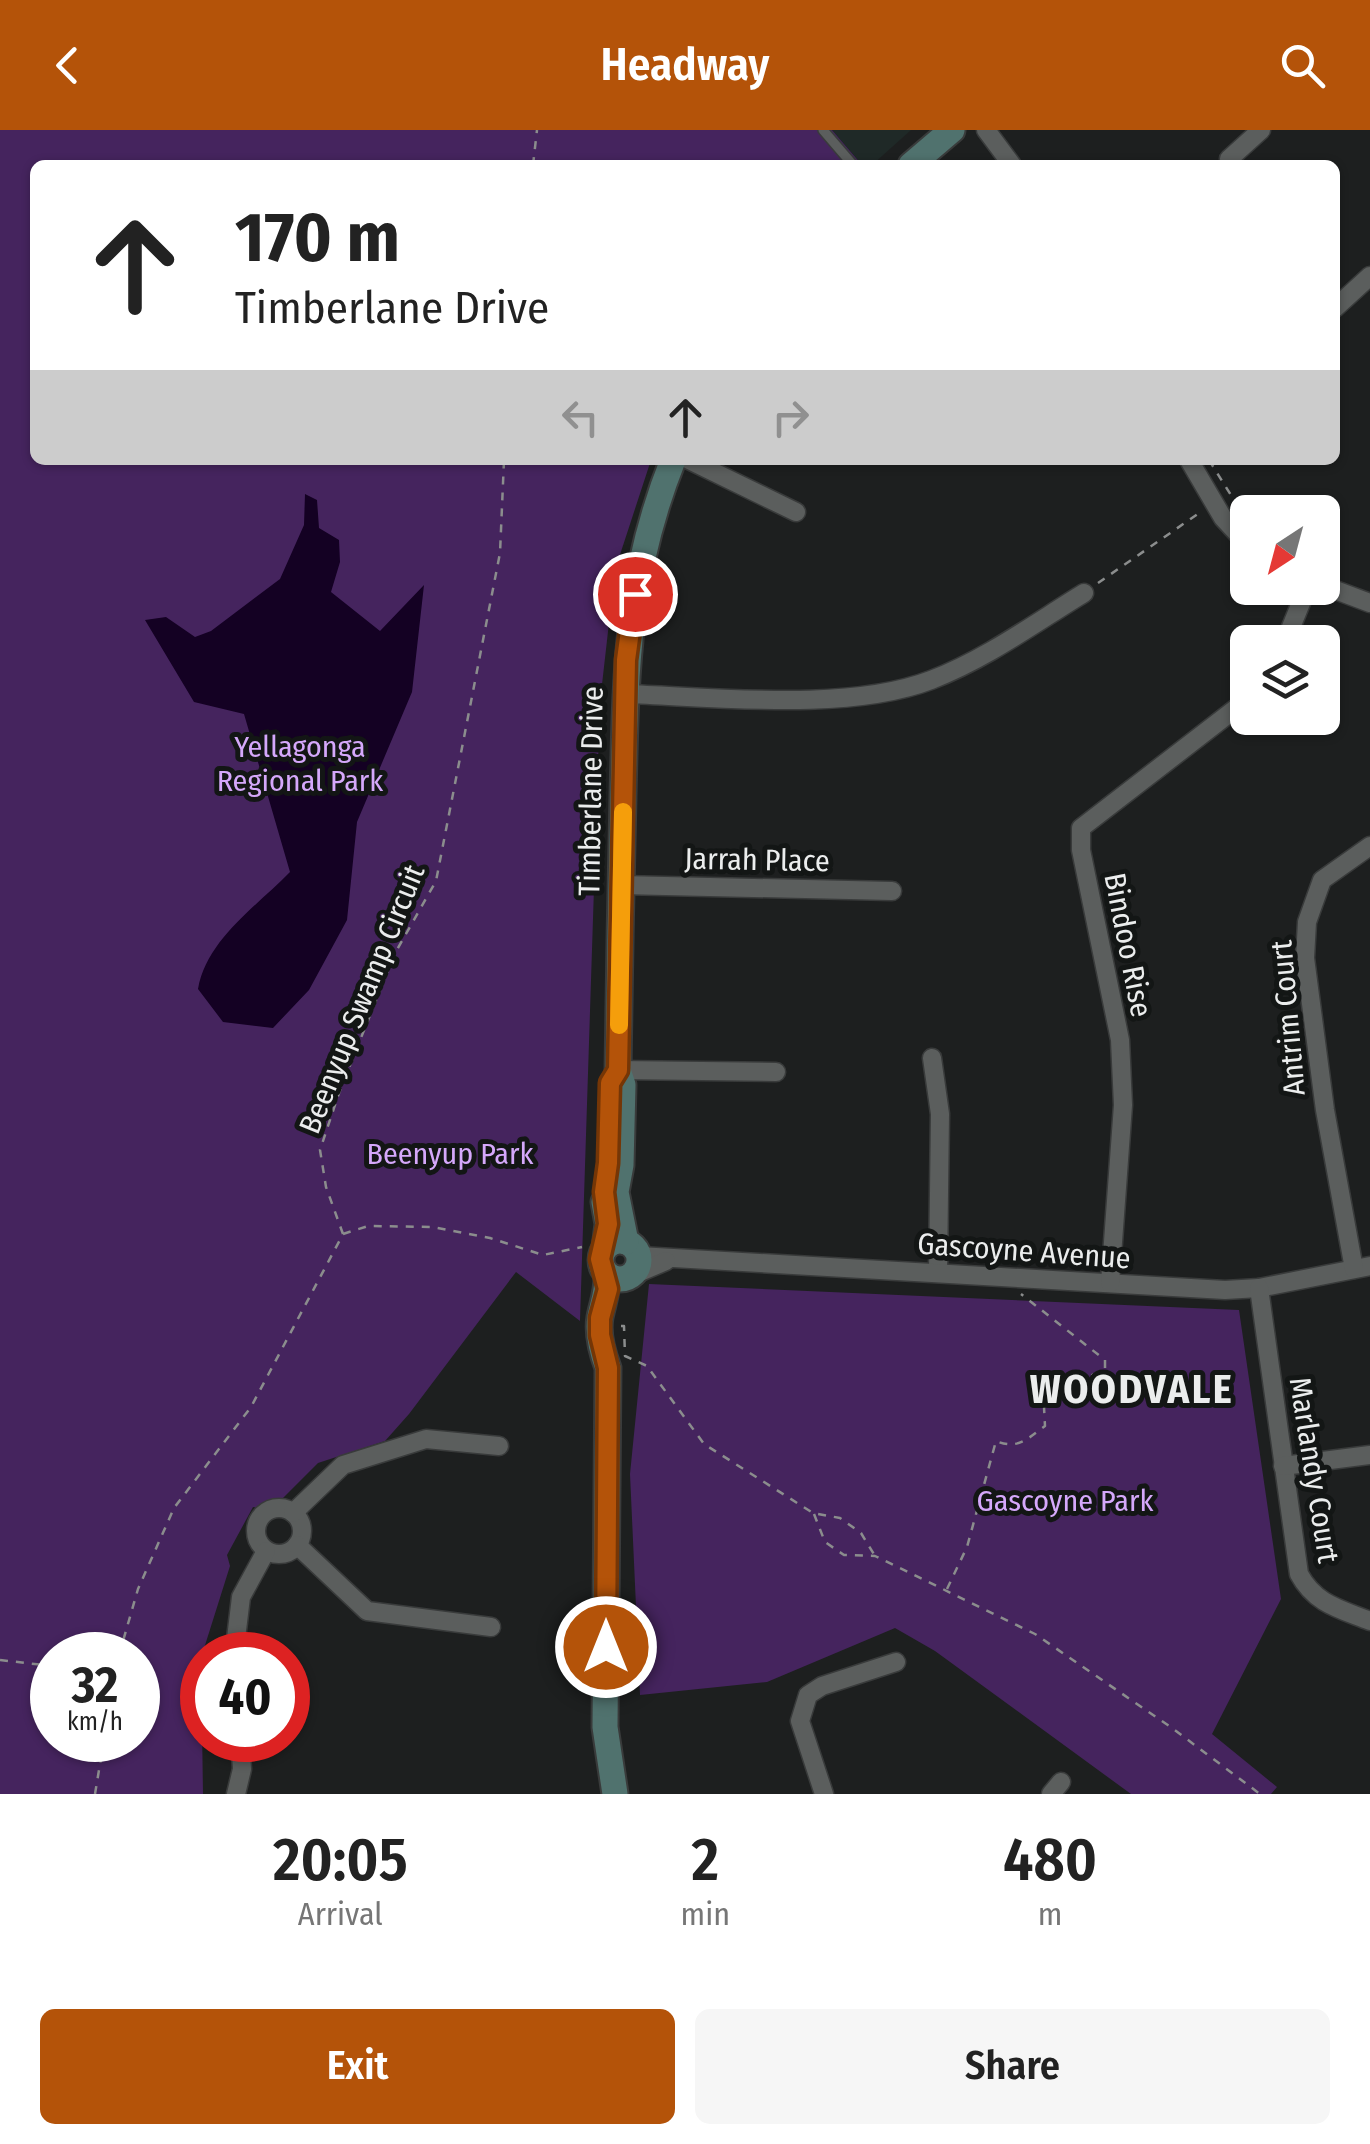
<!DOCTYPE html>
<style>
:root{--surface:#fff;--page:#f6f6f6;--text:#222;--muted:#767676;--accent:#b45309}
body{margin:0;font-family:"Fira Sans Condensed",sans-serif;background:var(--page);color:var(--text);height:100vh;display:flex;flex-direction:column;font-size:38px;white-space:nowrap}
*{box-sizing:border-box;margin:0}
p{font-size:32px;color:var(--muted)}
.icon{flex:none;width:55px;height:55px;fill:none;stroke:currentColor;stroke-width:2;stroke-linecap:round;stroke-linejoin:round}
.map{position:relative;height:1664px;overflow:hidden}
.sheet{display:flex;flex-direction:column;background:var(--surface);flex:1}
.sheet>*{flex:none}
.guide{position:absolute;left:30px;top:30px;width:1310px;height:305px;border-radius:15px;box-shadow:0 2px 8px #0004;background:#fff;color:var(--text);overflow:hidden}
.needle{width:65px;rotate:216deg}
.buttons{position:absolute;left:1230px;top:365px;display:grid;gap:20px}
.buttons a{display:grid;place-items:center;width:110px;height:110px;border-radius:15px;background:var(--surface);box-shadow:0 2px 8px #0004;font-size:50px}
.speed{position:absolute;left:30px;top:1502px;display:flex;gap:20px;font-size:50px;font-weight:700;text-align:center}
.speed>*{display:grid;place-content:center;width:130px;height:130px;border-radius:50%;background:var(--surface);box-shadow:0 2px 8px #0004;line-height:1}
.speed small{font-size:25px;font-weight:400}
.speed .limit{border:15px solid #d22;background:#fff;color:#111}
.pin{position:absolute;display:grid;place-items:center;width:85px;height:85px;color:#fff;margin:-42px;border:5px solid #fff;border-radius:50%;box-shadow:0 2px 10px #0007}
.me{position:absolute;width:110px;margin:-55px;rotate:0deg;stroke-linejoin:round;filter:drop-shadow(0 0 8px #0008)}
.turn{display:flex;align-items:center;gap:35px;height:210px;padding:0 40px;font-size:45px}
.turn .icon{width:130px;height:130px;stroke-width:2.5}
.turn b{display:block;font-size:70px;line-height:85px}
.lanes{display:flex;align-items:center;height:95px;padding:0 40px;background:#0003;justify-content:center;gap:50px;direction:ltr}
.lanes .off{opacity:.35}
.eta{display:flex;justify-content:space-evenly;align-items:center;height:170px;text-align:center}
.eta b{font-size:60px;font-weight:600;line-height:70px}
.primary-button{display:flex;gap:20px;margin-top:auto;padding:20px 40px}
.primary-button a{flex:1;height:115px;border-radius:15px;background:var(--accent);color:#fff;font-size:40px;font-weight:600;line-height:115px;text-align:center}
.primary-button a+a{background:var(--page);color:var(--text)}
header{display:flex;justify-content:space-between;align-items:center;height:130px;padding:0 40px;background:var(--accent);color:#fff;font-size:45px;font-weight:600}
.map>svg:first-child{display:block}
</style>
<header><svg class="icon" aria-label="back" viewBox="0 0 24 24"><path d="M15 5l-7 7 7 7"/></svg>Headway<svg class="icon" aria-label="search" viewBox="0 0 24 24"><circle cx="10" cy="10" r="6"/><path d="M15 15l6 6"/></svg></header>
<div class="map">
<svg width="1370" height="1664" viewBox="0 0 1370 1664">
<rect width="100%" height="100%" fill="#1d1f1f"/>
<polygon fill="#1f2927" points="832,0 911,0 872,35 862,35"/>
<g fill="#45245e" fill-rule="evenodd">
<path d="M 0,0 L 832,0 L 862,35 L 35,35 L 35,330 L 651,330 L 615,440 L 600,572 L 580,1191 L 516,1142 L 409,1284 L 385,1311 L 318,1333 L 271,1380 L 253,1377 L 227,1425 L 230,1436 L 201,1528 L 203,1664 L 0,1664 ZM 52,1525 L 138,1525 L 138,1610 L 52,1610 Z"/>
<polygon points="649,1154 1239,1180 1281,1469 1212,1604 1277,1657 1271,1664 1131,1664 935,1521 895,1498 767,1552 640,1565 630,1344"/>
</g>
<path fill="#140123" d="M 305,364 L 317,370 L 319,398 L 339,410 L 340,432 L 331,462 L 380,501 L 424,455 L 412,562 L 357,692 L 347,790 L 309,860 L 273,898 L 223,892 L 198,859 C 207,809 256,777 290,742 L 244,584 L 194,572 L 145,490 L 166,487 L 195,507 L 211,501 L 280,449 L 304,395 Z"/>
<g fill="none" stroke-linecap="round" stroke-linejoin="round">
<defs>
<polyline id="lane" points="823,0 853,35"/>
<g id="street">
<polyline points="986,0 1012,35"/>
<polyline points="1229,29 1261,0"/>
<polyline points="1335,178 1370,146"/>
<polyline points="689,330 796,382"/>
<polyline points="1189,330 1223,388 1248,415"/>
<polyline points="1322,455 1370,473"/>
<polyline points="1285,512 1307,458"/>
<path d="M 626,564 C 715,567 848,582 931,550 C 986,529 1035,493 1084,463"/>
<polyline points="621,755 892,761"/>
<polyline points="932,928 940,984 938,1141"/>
<polyline points="618,940 776,942"/>
<polyline points="639,1126 1225,1160 1259,1158 1370,1136"/>
<polyline points="1354,1139 1325,980 1305,828 1307,792 1322,750 1370,716"/>
<polyline points="633,1145 666,1131"/>
<polyline points="1110,1153 1123,975 1120,910 1081,720 1081,698 1248,569"/>
<path d="M 1259,1158 L 1299,1444 C 1315,1474 1340,1479 1370,1491"/>
<polyline points="1283,1336 1370,1325"/>
<circle cx="279" cy="1401" r="23"/>
<polyline points="293,1383 343,1335 426,1309 499,1316"/>
<polyline points="297,1415 367,1481 491,1497"/>
<polyline points="234,1525 241,1467 266,1421"/>
<polyline points="236,1664 242,1639 240,1610"/>
<polyline points="824,1664 800,1591 808,1565 822,1556 896,1532"/>
<polyline points="1051,1664 1061,1652"/>
</g>
<g id="secondary">
<polyline points="911,35 952,0"/>
<polyline points="604,1072 608,1094 605,1118"/>
<circle cx="620" cy="1130" r="19"/>
<path d="M 626,1112 L 616,1062 L 621,1035 L 623,955 L 618,940 C 619,849 621,757 623,666 C 626,543 626,447 673,330"/>
<path d="M 607,1144 C 608,1160 603,1172 600,1187 C 597,1204 602,1222 608,1238 L 605,1597 L 615,1664"/>
</g>
</defs>
<use href="#lane" stroke="#393b3b" stroke-width="12"/>
<use href="#street" stroke="#393b3b" stroke-width="21"/>
<use href="#secondary" stroke="#393b3b" stroke-width="29"/>
<g stroke="#8b8d8d" stroke-width="2.5" stroke-dasharray="8 8" stroke-linecap="butt">
<polyline points="533,35 537,0"/>
<polyline points="1209,330 1244,386"/>
<polyline points="1098,453 1202,381"/>
<polyline points="343,1104 326,1057 320,1020 339,963 394,825 436,751 500,423 504,330"/>
<polyline points="343,1104 368,1096 433,1097 490,1108 543,1125 582,1117"/>
<polyline points="621,1196 624,1196 625,1226 647,1236 704,1314 813,1383 840,1388 861,1403 875,1426"/>
<polyline points="814,1384 825,1412 844,1425 875,1426 1035,1504 1172,1598 1260,1664"/>
<path d="M 947,1459 L 967,1417 L 996,1311 C 1018,1320 1027,1309 1045,1296 L 1044,1277 L 1062,1259 L 1105,1239 L 1105,1230 L 1021,1164"/>
<polyline points="88,1525 120,1512"/>
<polyline points="119,1525 138,1459 174,1378 251,1277 342,1106"/>
<polyline points="0,1530 52,1536"/>
<polyline points="95,1664 104,1610"/>
</g>
<use href="#lane" stroke="#5b5e5d" stroke-width="9"/>
<use href="#street" stroke="#5b5e5d" stroke-width="18"/>
<use href="#secondary" stroke="#50726e" stroke-width="25"/>
</g>
<g fill="none" stroke-linecap="round" stroke-linejoin="round">
<defs>
<polyline id="route" points="606,1517 608,1238 600,1205 600,1188 608,1159 600,1129 608,1094 604,1062 608,1033 610,953 618,940 626,530 635,464"/>
</defs>
<use href="#route" stroke="#753606" stroke-width="25"/>
<use href="#route" stroke="#b45309" stroke-width="18"/>
<polyline stroke="#f59e0b" stroke-width="18" points="619,895 623,682"/>
</g>
<g text-anchor="middle" stroke-width="10" stroke-linejoin="round" paint-order="stroke">
<g font-size="30" fill="#d5a8fb" stroke="#131615">
<text x="300" y="627">Yellagonga<tspan x="300" dy="34">Regional Park</tspan></text>
<text x="450" y="1034">Beenyup Park</text>
<text x="1065" y="1381">Gascoyne Park</text>
</g>
<g font-size="30" fill="#ebeded" stroke="#131615">
<text transform="translate(591 661) rotate(-89)" y="10">Timberlane Drive</text>
<text transform="translate(757 730) rotate(1)" y="10">Jarrah Place</text>
<text transform="translate(1128 815) rotate(79)" y="10">Bindoo Rise</text>
<text transform="translate(362 869) rotate(-68)" y="10">Beenyup Swamp Circuit</text>
<text transform="translate(1288 888) rotate(-95)" y="10">Antrim Court</text>
<text transform="translate(1024 1121) rotate(4)" y="10">Gascoyne Avenue</text>
<text transform="translate(1314 1340) rotate(81)" y="10">Marlandy Court</text>
</g>
<g font-size="40" font-weight="bold" letter-spacing="2.5" fill="#ebeded" stroke="#131615">
<text x="1132" y="1273">WOODVALE</text>
</g>
</g>
</svg>
<div class="buttons">
<a><svg class="needle" viewBox="-14 -14 28 28"><path d="M0-13l5 13h-10z" fill="#e53935"/><path d="M0 13l5-13h-10z" fill="#767676"/></svg></a>
<a><svg class="icon" aria-label="layers" viewBox="0 0 24 24"><path d="M12 4l9 5-9 5-9-5zM3 14l9 5 9-5"/></svg></a>
</div>
<div class="speed"><div>32<small>km/h</small></div><div class="limit">40</div></div>
<div class="pin" style="left:635px;top:464px;background:#d93025"><svg class="icon" aria-label="arrive" viewBox="0 0 24 24"><path d="M6 21V4h12l-3 4 3 4H6"/></svg></div>
<svg class="me" style="left:606px;top:1517px" viewBox="-20 -20 40 40"><circle r="17" fill="#b45309" stroke="#fff" stroke-width="3"/><path d="M0-11L8 9 0 5-8 9z" fill="#fff"/></svg>
<div class="guide">
<div class="turn"><svg class="icon" aria-label="ahead" viewBox="0 0 24 24"><path d="M12 20V5M6 11l6-6 6 6"/></svg><div><b>170 m</b>Timberlane Drive</div></div>
<div class="lanes"><svg class="icon off" aria-label="left" viewBox="0 0 24 24"><path d="M17 20v-9H6M10 6l-5 5 5 5"/></svg><svg class="icon" aria-label="ahead" viewBox="0 0 24 24"><path d="M12 20V5M6 11l6-6 6 6"/></svg><svg class="icon off" aria-label="right" viewBox="0 0 24 24"><path d="M7 20v-9h11M14 6l5 5-5 5"/></svg></div>
</div>
</div>
<section class="sheet">
<div class="eta">
<div><b>20:05</b><p>Arrival</p></div>
<div><b>2</b><p>min</p></div>
<div><b>480</b><p>m</p></div>
</div>
<div class="primary-button"><a>Exit</a><a>Share</a></div>
</section>
